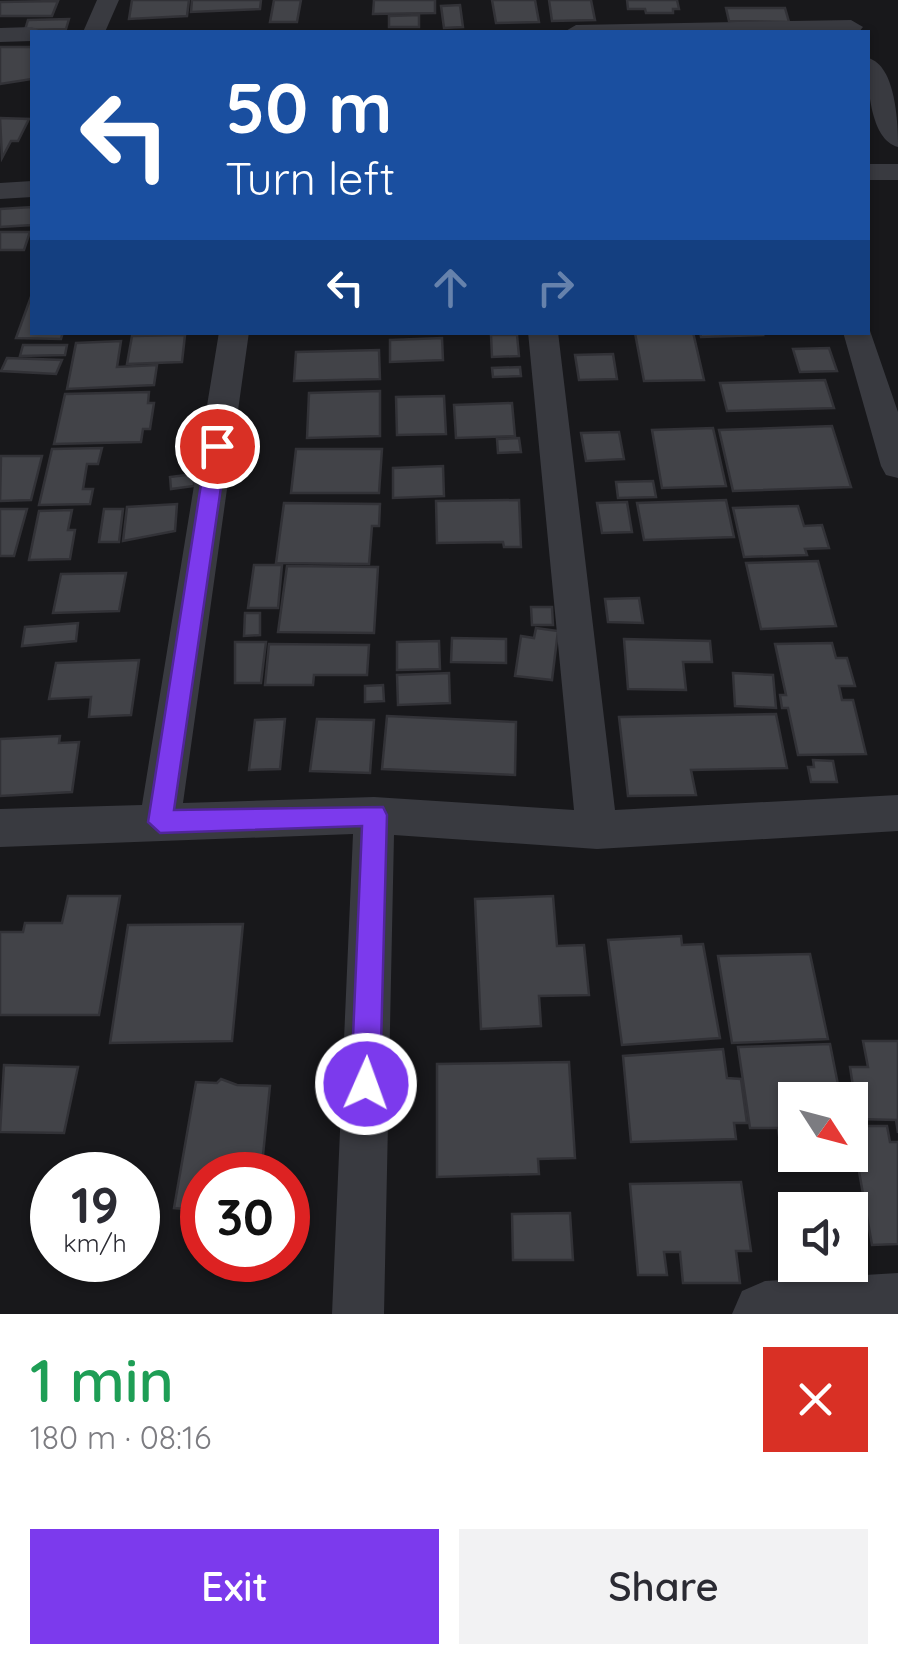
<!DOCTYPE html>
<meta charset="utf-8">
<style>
:root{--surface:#fff;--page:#f2f2f3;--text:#2b2b33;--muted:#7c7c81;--accent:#7c3aed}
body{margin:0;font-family:Quicksand,sans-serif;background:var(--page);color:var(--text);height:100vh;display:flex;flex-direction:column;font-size:38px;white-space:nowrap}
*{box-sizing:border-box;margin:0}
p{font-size:32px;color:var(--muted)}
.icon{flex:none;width:55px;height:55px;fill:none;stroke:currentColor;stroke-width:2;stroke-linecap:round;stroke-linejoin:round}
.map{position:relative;height:1314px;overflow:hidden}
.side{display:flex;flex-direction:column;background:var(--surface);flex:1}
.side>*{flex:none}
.top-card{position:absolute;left:30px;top:30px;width:840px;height:305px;border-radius:0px;box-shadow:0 2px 8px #0004;background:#1a4fa0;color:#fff;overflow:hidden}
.needle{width:65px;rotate:126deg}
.buttons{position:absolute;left:778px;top:1082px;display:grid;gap:20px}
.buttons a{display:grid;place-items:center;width:90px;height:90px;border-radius:0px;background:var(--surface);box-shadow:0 2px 8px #0004;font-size:50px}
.speed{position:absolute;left:30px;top:1152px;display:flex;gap:20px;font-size:50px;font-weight:700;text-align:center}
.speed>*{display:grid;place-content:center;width:130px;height:130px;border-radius:50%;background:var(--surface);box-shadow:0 2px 8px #0004;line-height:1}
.speed small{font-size:25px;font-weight:400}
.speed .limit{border:15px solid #d22;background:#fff;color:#111}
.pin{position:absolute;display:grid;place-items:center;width:85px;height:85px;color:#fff;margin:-42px;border:5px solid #fff;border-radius:50%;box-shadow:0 2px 10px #0007}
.me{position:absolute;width:110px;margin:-55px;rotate:2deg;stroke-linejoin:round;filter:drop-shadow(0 0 8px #0008)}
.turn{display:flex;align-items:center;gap:35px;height:210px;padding:0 30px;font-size:45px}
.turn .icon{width:130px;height:130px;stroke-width:2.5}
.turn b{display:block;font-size:70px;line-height:85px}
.lanes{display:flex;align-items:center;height:95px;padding:0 30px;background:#0003;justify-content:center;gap:50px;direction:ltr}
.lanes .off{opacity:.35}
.round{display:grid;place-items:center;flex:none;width:105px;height:105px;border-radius:0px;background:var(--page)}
.overview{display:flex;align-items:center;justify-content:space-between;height:170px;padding:0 30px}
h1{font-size:60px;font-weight:600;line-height:75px;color:#1e9e55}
.button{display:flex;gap:20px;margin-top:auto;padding:20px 30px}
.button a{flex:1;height:115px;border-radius:0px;background:var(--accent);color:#fff;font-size:40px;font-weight:600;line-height:115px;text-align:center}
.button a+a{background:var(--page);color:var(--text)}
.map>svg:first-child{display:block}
</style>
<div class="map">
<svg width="898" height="1314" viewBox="0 0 898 1314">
<rect width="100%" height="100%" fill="#18181b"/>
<g fill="#424348" stroke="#323237" stroke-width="2.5">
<polygon points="132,0 189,0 187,16 129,19"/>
<polygon points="192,0 261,0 260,9 191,12"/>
<polygon points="274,0 301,0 297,22 270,22"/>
<polygon points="374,0 435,0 435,13 373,14"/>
<polygon points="492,0 535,0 539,22 496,23"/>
<polygon points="549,0 591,0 595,20 552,21"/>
<polygon points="627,0 677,0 679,9 673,9 673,13 646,13 645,9 628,9"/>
<polygon points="58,1 52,16 0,16 0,2"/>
<polygon points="460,5 463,27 444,28 441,6"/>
<polygon points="726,8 785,8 789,22 729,21"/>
<polygon points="419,15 419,27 389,27 389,16"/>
<polygon points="69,19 66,29 25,30 28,20"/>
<polygon points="0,47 32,47 32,79 0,84"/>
<polygon points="0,118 29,119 18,141 11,141 2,158"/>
<polygon points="32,207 32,225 0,227 0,209"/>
<polygon points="0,232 30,232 24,250 0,250"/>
<polygon points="32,294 32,332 63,332 61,339 16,338"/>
<polygon points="693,332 704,380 644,381 635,333"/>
<polygon points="700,332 762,332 763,335 701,337"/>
<polygon points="185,335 182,362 127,364 132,336"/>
<polygon points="491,335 517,335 519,356 492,357"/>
<polygon points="442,338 443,360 390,362 390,340"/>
<polygon points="121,341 117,367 157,365 154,385 67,389 76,343"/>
<polygon points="23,345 67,345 65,355 20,356"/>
<polygon points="829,348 837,371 800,372 793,349"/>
<polygon points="379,350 380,379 294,381 296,352"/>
<polygon points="613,354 617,379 579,380 575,355"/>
<polygon points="7,358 62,360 56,374 1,371"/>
<polygon points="520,367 521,376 493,377 492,368"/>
<polygon points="825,380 834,408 727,411 720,383"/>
<polygon points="380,391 380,436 307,438 309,393"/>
<polygon points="149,392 148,403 154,403 150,429 143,429 141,442 54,444 65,394"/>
<polygon points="444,396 446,434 397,435 396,397"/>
<polygon points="512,403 515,436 456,438 454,405"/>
<polygon points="832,426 851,487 733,491 719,430"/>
<polygon points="713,428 726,486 662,488 652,430"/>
<polygon points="619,432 624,459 586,461 581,433"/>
<polygon points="519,438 521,452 498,453 497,439"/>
<polygon points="102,448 98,464 87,464 83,489 93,489 90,504 39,505 52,449"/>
<polygon points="296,449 382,449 379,493 291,493"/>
<polygon points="1,456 42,456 31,500 0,501"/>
<polygon points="443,466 444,496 393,498 393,468"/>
<polygon points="194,474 194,486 171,489 170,477"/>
<polygon points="653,481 656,497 618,498 616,482"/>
<polygon points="519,500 521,547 504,547 503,542 437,543 436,501"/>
<polygon points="726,500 734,537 644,540 637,503"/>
<polygon points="627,502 632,532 602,533 597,503"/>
<polygon points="284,503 380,504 379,526 372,526 369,564 276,563"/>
<polygon points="177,504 175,531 123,541 127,507"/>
<polygon points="798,506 804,526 822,525 829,548 805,549 807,555 744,557 733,508"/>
<polygon points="0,509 27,509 14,556 0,556"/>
<polygon points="104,509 123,509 119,542 99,542"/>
<polygon points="72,510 68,530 75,530 70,559 29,560 39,511"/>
<polygon points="818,561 836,626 761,629 746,563"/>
<polygon points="254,565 282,565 278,608 248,608"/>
<polygon points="287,566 378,567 374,633 278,632"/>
<polygon points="126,573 119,611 53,613 61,574"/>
<polygon points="639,598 643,623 608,622 605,599"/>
<polygon points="531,607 552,607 553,625 532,625"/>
<polygon points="245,613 260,613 260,635 244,636"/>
<polygon points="78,623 76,641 22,646 25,627"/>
<polygon points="536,628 558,631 552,680 515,676 521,636 534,638"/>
<polygon points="452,638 506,639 506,663 451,662"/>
<polygon points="624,639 710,641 712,662 683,662 686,690 628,689"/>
<polygon points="439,641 440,669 397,670 397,642"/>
<polygon points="235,642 266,642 261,683 235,683"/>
<polygon points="832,643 836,658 847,658 855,686 839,686 842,700 853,700 866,754 798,755 788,708 782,708 780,695 786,695 775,644"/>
<polygon points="269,644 369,645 367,675 314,675 313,685 265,685"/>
<polygon points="139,660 131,715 89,717 91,697 49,699 56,663"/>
<polygon points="449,673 450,703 398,705 397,675"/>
<polygon points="733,673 773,675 776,708 735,706"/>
<polygon points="383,685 384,701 365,702 365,686"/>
<polygon points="776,714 787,768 691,770 696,795 628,796 619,717"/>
<polygon points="387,716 516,722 515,775 382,769"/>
<polygon points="285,719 280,769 249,770 255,720"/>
<polygon points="317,719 374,720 370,773 310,771"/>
<polygon points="60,736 59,743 79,742 72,792 0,796 0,739"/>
<polygon points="813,760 833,761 837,782 811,782 808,767 814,767"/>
<polygon points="68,896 120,896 99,1015 0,1015 0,932 23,932 25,923 62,923"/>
<polygon points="553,896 557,946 584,945 589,995 539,996 541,1026 481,1029 475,899"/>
<polygon points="243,924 232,1041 110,1043 128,925"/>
<polygon points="681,936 682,945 703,944 720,1038 622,1045 608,940"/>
<polygon points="810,954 828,1039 732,1043 718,956"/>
<polygon points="863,1041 898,1041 898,1133 896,1120 858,1119 850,1067 868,1067"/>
<polygon points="830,1044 841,1100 795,1100 795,1143 780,1143 778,1128 750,1128 738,1047"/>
<polygon points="723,1049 727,1078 741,1079 747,1123 734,1123 736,1139 631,1142 623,1056"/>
<polygon points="569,1062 575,1158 538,1159 539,1174 437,1177 437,1064"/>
<polygon points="4,1065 78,1067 64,1133 0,1132"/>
<polygon points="221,1079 237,1085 270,1086 261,1175 202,1175 200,1220 197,1210 174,1208 196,1082 217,1083"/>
<polygon points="851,1126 887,1126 890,1142 898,1142 898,1244 872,1245"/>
<polygon points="741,1182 751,1251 736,1251 740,1283 683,1283 680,1252 664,1252 667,1275 638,1275 630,1184"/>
<polygon points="780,1212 795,1212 795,1257 786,1257"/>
<polygon points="570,1213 573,1260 513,1260 512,1214"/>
</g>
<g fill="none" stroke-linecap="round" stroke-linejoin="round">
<g fill="#393a40" fill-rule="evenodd">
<polygon points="97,0 119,0 105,32 83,32"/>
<polygon points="851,20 863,27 859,32 564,32 576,25"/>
<polygon points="32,27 43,32 32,32 32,41 0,42 0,28"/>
<path d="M 868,58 C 896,65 898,124 898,147 C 869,140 867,81 868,58 Z"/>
<rect x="868" y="164" width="30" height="16"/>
<polygon points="32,181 32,197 0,199 0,183"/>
<polygon points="868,325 898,412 898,478 886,475 881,466 843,332 868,332"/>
<polygon points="219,332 249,332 183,803 374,797 574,810 528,332 558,332 615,810 898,795 898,831 597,849 394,835 384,1314 332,1314 353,834 0,847 0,809 142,805"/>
</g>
<polygon fill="#393a40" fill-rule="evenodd" points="898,1273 898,1314 732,1314 742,1291 765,1281"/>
</g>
<polygon fill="#7c3aed" stroke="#51269a" stroke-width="2.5" points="217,438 227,446 174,810 383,807 387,815 380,1084 376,1094 366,1098 355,1094 351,1084 362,826 160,833 148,822 207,446"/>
</svg>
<div class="buttons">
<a><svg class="needle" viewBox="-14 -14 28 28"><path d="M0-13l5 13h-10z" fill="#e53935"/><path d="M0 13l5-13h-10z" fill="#7c7c81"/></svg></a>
<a><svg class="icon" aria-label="sound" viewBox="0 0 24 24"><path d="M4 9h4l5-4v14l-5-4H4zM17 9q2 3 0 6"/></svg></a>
</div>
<div class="speed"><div>19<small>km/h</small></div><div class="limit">30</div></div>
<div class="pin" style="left:217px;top:446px;background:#d93025"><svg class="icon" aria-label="arrive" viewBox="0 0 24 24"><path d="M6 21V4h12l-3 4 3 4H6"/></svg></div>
<svg class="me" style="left:366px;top:1084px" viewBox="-20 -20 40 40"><circle r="17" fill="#7c3aed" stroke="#fff" stroke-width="3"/><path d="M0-11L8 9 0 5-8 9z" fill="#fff"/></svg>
<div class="top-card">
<div class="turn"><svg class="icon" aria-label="left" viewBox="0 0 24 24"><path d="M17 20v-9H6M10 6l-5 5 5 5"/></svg><div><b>50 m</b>Turn left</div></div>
<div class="lanes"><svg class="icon" aria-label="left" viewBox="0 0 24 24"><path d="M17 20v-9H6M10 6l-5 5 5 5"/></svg><svg class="icon off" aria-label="ahead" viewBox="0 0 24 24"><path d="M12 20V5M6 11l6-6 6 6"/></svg><svg class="icon off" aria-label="right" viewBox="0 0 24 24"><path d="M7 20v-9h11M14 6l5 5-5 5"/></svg></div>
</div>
</div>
<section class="side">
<div class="overview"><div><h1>1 min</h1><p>180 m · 08:16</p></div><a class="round" style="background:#d93025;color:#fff"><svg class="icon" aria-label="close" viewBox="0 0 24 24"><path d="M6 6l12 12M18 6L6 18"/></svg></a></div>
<div class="button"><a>Exit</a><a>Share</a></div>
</section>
